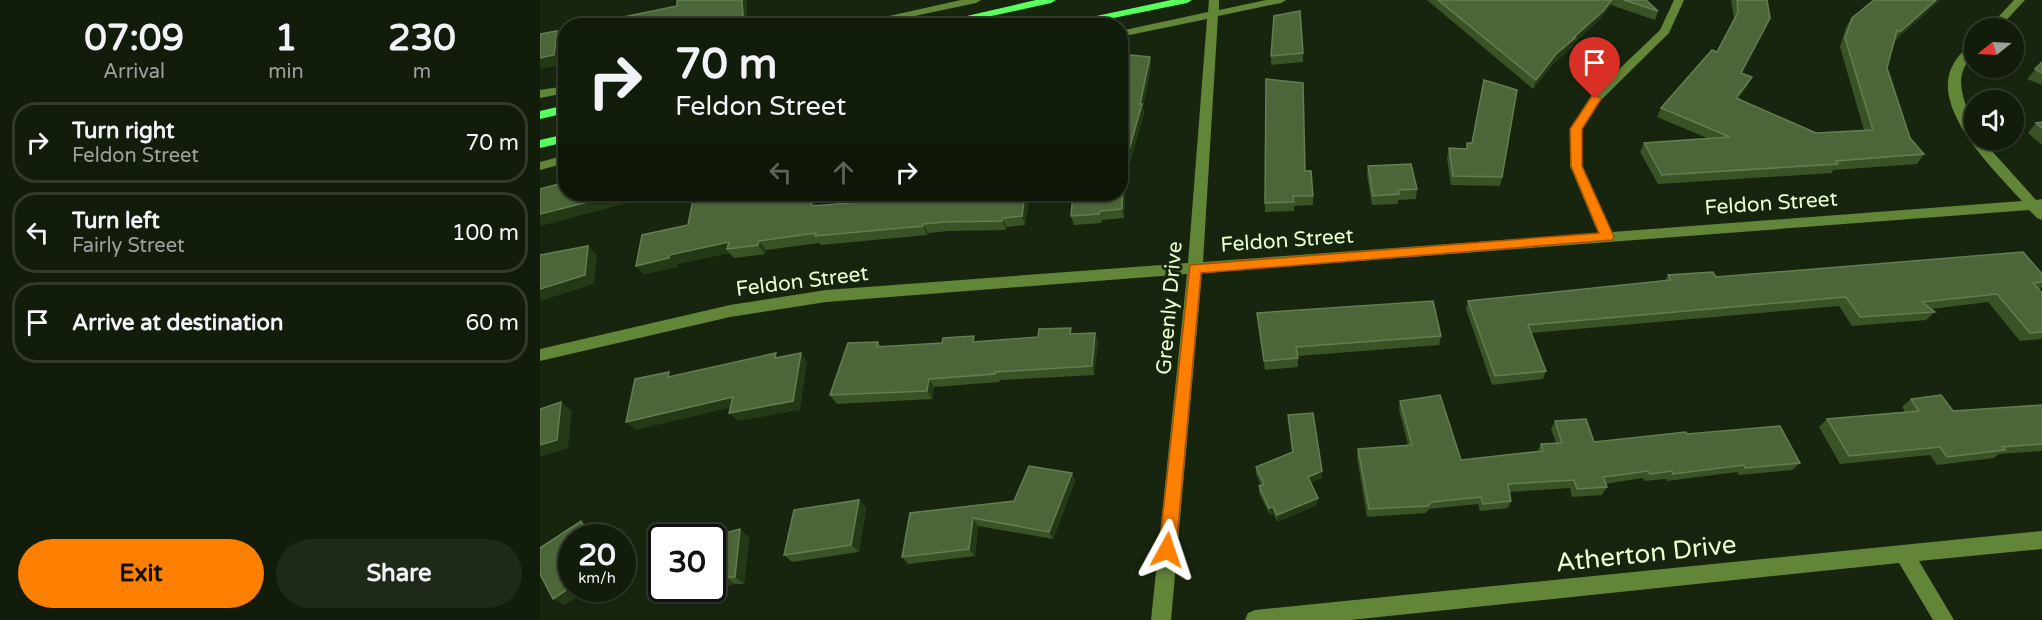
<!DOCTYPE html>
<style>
:root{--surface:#121c0a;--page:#1f2918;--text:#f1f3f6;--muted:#9ca19c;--line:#313a2b;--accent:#fd7f00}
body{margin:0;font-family:"Varela Round",sans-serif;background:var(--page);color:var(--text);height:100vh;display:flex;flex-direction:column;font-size:22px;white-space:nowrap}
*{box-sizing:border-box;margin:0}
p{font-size:20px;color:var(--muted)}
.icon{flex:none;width:33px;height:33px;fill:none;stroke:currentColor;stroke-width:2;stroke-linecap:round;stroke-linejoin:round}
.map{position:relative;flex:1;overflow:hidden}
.sheet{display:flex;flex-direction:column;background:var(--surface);width:540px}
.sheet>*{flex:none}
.guide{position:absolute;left:18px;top:18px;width:570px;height:183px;border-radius:24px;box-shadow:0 2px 4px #0004,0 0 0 2px var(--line);background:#121c0a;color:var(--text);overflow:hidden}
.needle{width:39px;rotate:252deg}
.tools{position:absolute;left:1424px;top:18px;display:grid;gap:12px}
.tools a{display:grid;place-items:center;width:60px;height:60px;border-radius:50%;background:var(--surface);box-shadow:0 2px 4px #0004,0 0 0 2px var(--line);font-size:30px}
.speed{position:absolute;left:18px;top:524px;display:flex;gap:12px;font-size:30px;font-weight:700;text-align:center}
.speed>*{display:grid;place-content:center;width:78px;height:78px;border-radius:50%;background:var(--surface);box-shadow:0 2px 4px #0004,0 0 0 2px var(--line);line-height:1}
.speed small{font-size:15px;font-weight:400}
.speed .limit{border:3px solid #111;border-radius:9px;background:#fff;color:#111}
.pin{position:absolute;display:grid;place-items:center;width:51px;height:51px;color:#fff;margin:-62px -26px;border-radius:50% 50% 50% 0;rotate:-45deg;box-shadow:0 0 6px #0007}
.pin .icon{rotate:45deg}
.me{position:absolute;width:66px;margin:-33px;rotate:5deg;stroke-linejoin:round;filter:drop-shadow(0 0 4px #0008)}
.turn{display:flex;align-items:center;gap:21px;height:126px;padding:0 18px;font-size:27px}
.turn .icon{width:78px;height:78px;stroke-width:2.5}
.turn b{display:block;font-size:42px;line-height:51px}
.lanes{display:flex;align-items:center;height:57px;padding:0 18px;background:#0003;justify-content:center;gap:30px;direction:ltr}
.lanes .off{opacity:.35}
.eta{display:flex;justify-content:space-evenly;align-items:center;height:102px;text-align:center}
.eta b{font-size:36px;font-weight:700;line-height:42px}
.button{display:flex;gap:12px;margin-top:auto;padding:12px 18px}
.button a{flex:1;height:69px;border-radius:36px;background:var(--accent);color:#111;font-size:24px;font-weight:700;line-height:69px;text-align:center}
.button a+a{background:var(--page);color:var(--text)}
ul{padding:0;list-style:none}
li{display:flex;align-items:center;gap:18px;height:81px;margin:0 12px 9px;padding:0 6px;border:3px solid var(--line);border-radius:24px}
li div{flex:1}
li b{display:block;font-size:22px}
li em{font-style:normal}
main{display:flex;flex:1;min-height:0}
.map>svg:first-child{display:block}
</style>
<main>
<section class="sheet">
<div class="eta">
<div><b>07:09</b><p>Arrival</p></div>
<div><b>1</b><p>min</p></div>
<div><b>230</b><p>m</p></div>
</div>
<ul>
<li><svg class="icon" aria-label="right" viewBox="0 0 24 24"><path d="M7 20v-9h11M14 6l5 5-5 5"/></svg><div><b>Turn right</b><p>Feldon Street</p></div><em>70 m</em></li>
<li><svg class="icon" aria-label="left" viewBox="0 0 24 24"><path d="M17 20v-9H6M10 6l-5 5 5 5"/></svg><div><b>Turn left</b><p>Fairly Street</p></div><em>100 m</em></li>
<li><svg class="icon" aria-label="arrive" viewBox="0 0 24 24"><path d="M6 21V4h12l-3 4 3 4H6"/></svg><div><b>Arrive at destination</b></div><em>60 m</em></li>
</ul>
<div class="button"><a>Exit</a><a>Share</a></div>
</section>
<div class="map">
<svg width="1502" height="620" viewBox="0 0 1502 620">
<rect width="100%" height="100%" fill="#18250e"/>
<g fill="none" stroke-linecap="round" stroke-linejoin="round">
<g fill="#638538" fill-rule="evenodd">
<polygon points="421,0 441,0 436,3 327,26 304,26"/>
<path d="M 669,0 L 679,0 L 679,10 L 726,0 L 746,0 L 741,3 L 678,16 L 663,262 L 1058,233 L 1030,166 L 1030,129 L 1051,96 L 1120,30 L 1134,0 L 1144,0 L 1129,33 L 1060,101 L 1042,129 L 1042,166 L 1072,232 L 1482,201 C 1456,172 1387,107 1414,63 C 1418,56 1426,47 1434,45 L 1434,54 C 1405,84 1434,108 1434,140 L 1442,140 L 1496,200 L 1502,199 L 1502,220 L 1497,218 L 1489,210 L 662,273 L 631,620 L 611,620 L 647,274 L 286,302 L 190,317 L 0,361 L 0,349 L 190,305 L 286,290 L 648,263 L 667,19 L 580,37 L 580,31 L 668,12 Z"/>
<polygon points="1474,0 1485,0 1459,28 1448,28"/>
<polygon points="26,86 26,93 0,98 0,90"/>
<polygon points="26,155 26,163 0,170 0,162"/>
<polygon points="1502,531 1502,549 1379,561 1414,620 1393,620 1359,563 810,620 705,620 708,613 715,610"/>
</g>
<g fill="#59ff5e" fill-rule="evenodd">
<polygon points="496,0 516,0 511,3 406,26 383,26"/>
<polygon points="631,0 652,0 647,3 534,26 510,26"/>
<polygon points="26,105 26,113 0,119 0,111"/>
<polygon points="26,134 26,142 0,148 0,140"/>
</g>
</g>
<g fill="#395327">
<polygon points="887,0 1106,0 1118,11 1115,20 1071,5 1060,19 1034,43 1032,47 1014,63 993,89"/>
<polygon points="1191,0 1227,0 1202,73 1208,86 1198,99 1276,133 1324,130 1300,47 1306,27 1312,18 1400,0 1355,41 1347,68 1370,138 1384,154 1377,164 1293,170 1292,173 1118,184 1100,152 1104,143 1167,138 1117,117 1121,108 1177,52 1194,19"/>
<polygon points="763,53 763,62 731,65 731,56"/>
<polygon points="610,57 611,66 603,107 604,113 585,180 584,218 562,220 561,223 534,225 531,216 533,195 504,195 504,194 580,194"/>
<polygon points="1502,62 1502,85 1487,79"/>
<polygon points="1502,122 1502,145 1488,133 1496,123"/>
<polygon points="927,143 962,177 960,186 911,185 907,158 909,148 926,149"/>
<polygon points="828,166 877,189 876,199 858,200 858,204 832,205 827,175"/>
<polygon points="765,171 773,196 773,205 754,206 754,211 725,212 725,203"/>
<polygon points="154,194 274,194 276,206 359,199 398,194 399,196 437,194 487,194 489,200 485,225 466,227 466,230 409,231 388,233 387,235 281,245 279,243 226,250 225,254 194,258 189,253 137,264 137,267 104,274 96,266 148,225"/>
<polygon points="1502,274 1502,287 1499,290 1502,293 1502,339 1480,341 1448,302 1391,309 1395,312 1386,320 1312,326 1299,306 991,333 1006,371 1003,379 952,385 926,309 928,301 1125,281 1128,275 1176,277"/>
<polygon points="717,313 901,336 899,345 758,356 758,367 725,370"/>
<polygon points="533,334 558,341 554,375 460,380 459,382 394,387 392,399 297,404 290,395 338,342 341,346 437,342"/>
<polygon points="1371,399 1413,411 1502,405 1502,451 1459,454 1454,458 1397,465 1390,455 1300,464 1279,427 1287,419 1365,412 1362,407"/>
<polygon points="860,401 921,460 997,452 1001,444 1016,443 1011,429 1015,421 1054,442 1147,434 1260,463 1252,470 1199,475 1197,472 1127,481 1126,479 1104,481 1103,478 1065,484 1067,487 1062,495 1032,497 1030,488 970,492 971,501 968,508 940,511 938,504 889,509 886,513 827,517 817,457 818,449 868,445 859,409"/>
<polygon points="748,415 782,478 770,483 778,498 777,505 737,522 734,514 730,515 719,493 719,486 721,485 716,474 716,467 752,452"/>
<polygon points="532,473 535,481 513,539 438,526 435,556 368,564 362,557 370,513 474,501"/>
<polygon points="319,500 326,508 319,552 252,562 244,555"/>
<polygon points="209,537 204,584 195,584 133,600"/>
</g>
<g fill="#243915">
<polygon points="202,0 207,0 207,24 202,26 156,26"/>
<polygon points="1072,0 1073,0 1071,5 1060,19 1034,43 1032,47 1014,63 993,89 996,80 1016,54"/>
<polygon points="1396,0 1400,0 1355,41 1360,32"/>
<polygon points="17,31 24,40 21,65 0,69 0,58"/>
<polygon points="610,57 611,66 603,107 604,113 585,180 584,218 582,209 583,171 600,104"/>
<polygon points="1212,77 1208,86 1192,107 1196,98"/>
<polygon points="80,194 122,194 0,226 0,214"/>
<polygon points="270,194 274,194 278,215 272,206"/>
<polygon points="485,194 487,194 489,200 485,225 482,216"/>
<polygon points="463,218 466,227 466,230 462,221"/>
<polygon points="383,224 388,233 387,235 383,226"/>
<polygon points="219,241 226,250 225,254 218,245"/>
<polygon points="189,242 187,249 189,253 137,264 137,267 104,274 96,266 129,255"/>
<polygon points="48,246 57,255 54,284 0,301 0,289"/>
<polygon points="555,333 558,341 554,375 552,366"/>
<polygon points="261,353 267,362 260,410 198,421 189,413"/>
<polygon points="389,379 394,387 392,399 387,391"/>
<polygon points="193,397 201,405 96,430 86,422"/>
<polygon points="21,402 32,411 28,448 0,457 0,445"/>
<polygon points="782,471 782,478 767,484 768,477"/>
<polygon points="532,473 535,481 513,539 509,532"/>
<polygon points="778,498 777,505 737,522 737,515"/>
<polygon points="319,500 326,508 319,552 311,545"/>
<polygon points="733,507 734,514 730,515 729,508"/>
<polygon points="433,518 438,526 435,556 429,549"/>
<polygon points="41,521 53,529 57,537 50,537"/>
<polygon points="200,529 209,537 204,584 195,577"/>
<polygon points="186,577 195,584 133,600 123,594 144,588 172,588 172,580"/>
<polygon points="32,586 32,588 51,588 25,605 13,599"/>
</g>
<g fill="#4c6539" stroke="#647e51" stroke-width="1.5">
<polygon points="137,0 202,0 203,16 156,26 72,26 74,19 137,6"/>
<polygon points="898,0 1072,0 1063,11 1033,38 1035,38 1016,54 996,80"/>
<polygon points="1084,0 1106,0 1118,11"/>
<polygon points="1197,0 1227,0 1230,18 1201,73 1212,77 1196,98 1276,133 1333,130 1305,38 1312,18 1334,0 1396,0 1360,32 1357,30 1347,68 1370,138 1384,154 1296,161 1298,164 1122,175 1104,143 1190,137 1121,108 1172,50 1177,52 1198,12"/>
<polygon points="760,11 763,53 731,56 734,16"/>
<polygon points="17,31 14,55 0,58 0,34"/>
<polygon points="580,54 610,57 600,104 602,104 583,171 582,209 560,211 559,214 531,216 533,194 580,194"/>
<polygon points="1502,62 1502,73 1495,69"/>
<polygon points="726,79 763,83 765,171 771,171 773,196 753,196 754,202 725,203"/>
<polygon points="944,80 977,90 962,177 913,176 909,148 927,149 927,143 932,143"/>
<polygon points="1502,122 1502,128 1496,123"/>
<polygon points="871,164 877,189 858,190 859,194 833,196 828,166"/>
<polygon points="26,182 26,194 80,194 0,214 0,189"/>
<polygon points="154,194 270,194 272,206 359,199 359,194 394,194 393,196 437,194 485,194 482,216 463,218 462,221 405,222 383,224 383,226 275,236 276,233 219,241 218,245 187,249 189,242 129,255 129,258 96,266 102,235 148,225"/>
<polygon points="48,246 45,275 0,289 0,255"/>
<polygon points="1483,252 1502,274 1502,282 1493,283 1502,293 1502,332 1490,333 1457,294 1382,302 1395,312 1320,317 1306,297 988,325 1006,371 955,376 928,301 1131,280 1128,275 1173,272 1176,277"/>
<polygon points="893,301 901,336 756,347 758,358 724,361 717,313"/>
<polygon points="531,328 530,334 555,333 552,366 455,372 455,374 389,379 387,391 290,395 308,343 338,342 336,347 402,343 403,338 434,336 433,342 498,337 499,329"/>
<polygon points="236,353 235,358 261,353 253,401 189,413 193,397 86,422 95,379 129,372 128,377"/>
<polygon points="900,395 921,460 1003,451 1001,444 1022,443 1015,421 1046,419 1054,442 1146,432 1147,434 1240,426 1260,463 1205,468 1204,465 1133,474 1132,471 1110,474 1108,471 1063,477 1067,487 1037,489 1034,480 968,484 971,501 943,504 941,497 891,502 888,506 829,509 818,449 872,445 860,401"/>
<polygon points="1401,395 1413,411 1502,405 1502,444 1462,447 1465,450 1407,457 1400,447 1309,456 1287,419 1379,411 1371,399"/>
<polygon points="21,402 17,440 0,445 0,409"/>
<polygon points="773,413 782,471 768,477 778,498 737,515 733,507 729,508 719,486 724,484 716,467 753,452 748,415"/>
<polygon points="489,466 532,473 509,532 433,518 429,549 362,557 370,513 474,501"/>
<polygon points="319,500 311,545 244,555 254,510"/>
<polygon points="41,521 50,537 32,537 32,586 13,599 0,574 0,548"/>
<polygon points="200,529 195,577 186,577 172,580 172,537 170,537"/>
<polygon points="124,588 144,588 123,594"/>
</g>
<polygon fill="#fd7f00" stroke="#a45300" stroke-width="1.5" points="1055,95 1061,99 1042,129 1042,166 1074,237 1072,240 661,273 636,550 633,555 627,558 621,555 619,550 650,265 1059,233 1031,166 1030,129 1052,96"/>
<g text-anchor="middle" stroke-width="6" stroke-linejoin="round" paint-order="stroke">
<g font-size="21" fill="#e8ffd2" stroke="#18250e">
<text transform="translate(1231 203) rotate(-4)" y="7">Feldon Street</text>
<text transform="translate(747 240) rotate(-4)" y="7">Feldon Street</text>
<text transform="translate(262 281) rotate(-7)" y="7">Feldon Street</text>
<text transform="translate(629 308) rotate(-85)" y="7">Greenly Drive</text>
</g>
<g font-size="26" fill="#e8ffd2" stroke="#18250e">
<text transform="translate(1106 553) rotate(-6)" y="9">Atherton Drive</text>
</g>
</g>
</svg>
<div class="tools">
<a><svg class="needle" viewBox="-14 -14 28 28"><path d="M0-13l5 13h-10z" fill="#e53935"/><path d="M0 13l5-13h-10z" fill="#9ca19c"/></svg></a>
<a><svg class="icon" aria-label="sound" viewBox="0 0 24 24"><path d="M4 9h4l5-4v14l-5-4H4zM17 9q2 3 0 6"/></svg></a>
</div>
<div class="speed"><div>20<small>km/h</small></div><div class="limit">30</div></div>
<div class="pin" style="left:1055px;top:99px;background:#d93025"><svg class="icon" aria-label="arrive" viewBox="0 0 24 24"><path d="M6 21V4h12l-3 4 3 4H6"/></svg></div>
<svg class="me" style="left:627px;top:550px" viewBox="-20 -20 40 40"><path d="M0-17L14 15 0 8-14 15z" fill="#fd7f00" stroke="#fff" stroke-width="4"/></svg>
<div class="guide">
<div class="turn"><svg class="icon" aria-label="right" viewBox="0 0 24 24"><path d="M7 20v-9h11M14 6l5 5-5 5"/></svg><div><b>70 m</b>Feldon Street</div></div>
<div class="lanes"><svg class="icon off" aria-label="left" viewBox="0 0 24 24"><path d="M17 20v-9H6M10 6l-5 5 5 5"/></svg><svg class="icon off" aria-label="ahead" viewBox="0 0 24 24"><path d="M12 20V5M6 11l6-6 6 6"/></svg><svg class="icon" aria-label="right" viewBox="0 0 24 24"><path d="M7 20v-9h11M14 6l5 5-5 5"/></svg></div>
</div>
</div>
</main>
